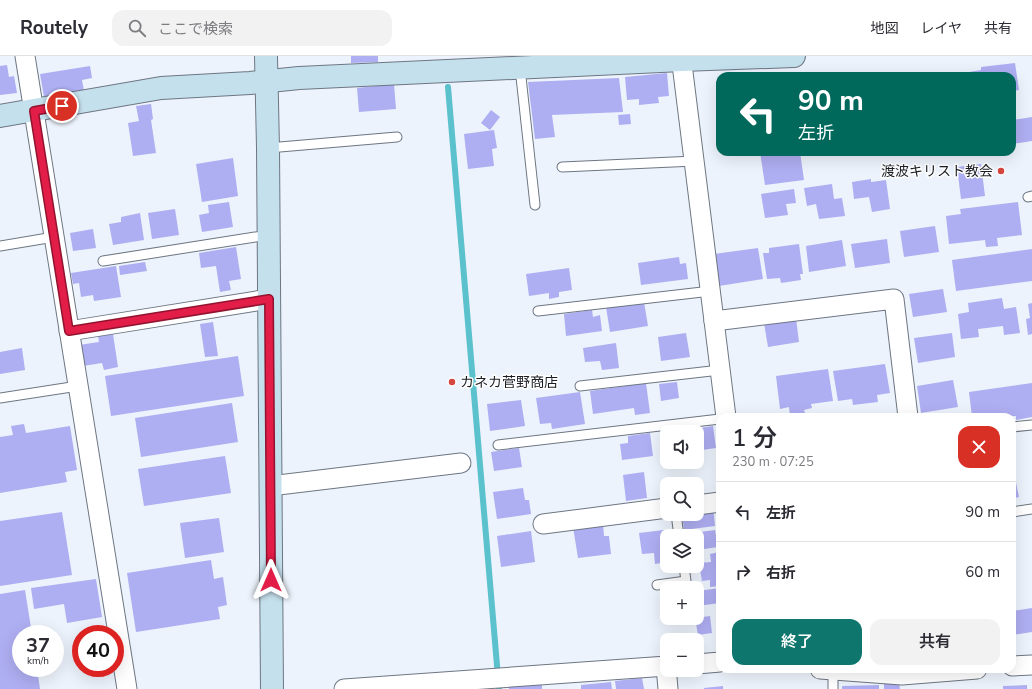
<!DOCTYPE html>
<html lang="ja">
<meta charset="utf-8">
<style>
:root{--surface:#fff;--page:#f2f2f3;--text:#2b2b33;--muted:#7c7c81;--line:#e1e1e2;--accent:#0f766e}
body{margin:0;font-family:"Nunito Sans","Noto Sans JP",sans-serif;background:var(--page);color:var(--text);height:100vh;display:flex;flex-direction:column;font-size:15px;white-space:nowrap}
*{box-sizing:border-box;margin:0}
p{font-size:13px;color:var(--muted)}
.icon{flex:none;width:22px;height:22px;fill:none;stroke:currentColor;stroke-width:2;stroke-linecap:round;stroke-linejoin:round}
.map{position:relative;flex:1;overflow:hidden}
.panel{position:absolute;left:716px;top:357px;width:300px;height:260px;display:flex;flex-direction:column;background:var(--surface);border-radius:12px;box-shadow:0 4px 16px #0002}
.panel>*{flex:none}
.hud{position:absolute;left:716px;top:16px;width:300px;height:84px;border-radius:12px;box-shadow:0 4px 16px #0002;background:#00695c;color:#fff;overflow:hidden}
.buttons{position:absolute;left:660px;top:369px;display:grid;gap:8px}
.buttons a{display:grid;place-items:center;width:44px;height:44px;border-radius:8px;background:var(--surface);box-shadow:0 4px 16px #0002;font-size:20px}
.speed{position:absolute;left:12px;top:569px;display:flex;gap:8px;font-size:20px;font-weight:700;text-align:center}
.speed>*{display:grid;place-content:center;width:52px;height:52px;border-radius:50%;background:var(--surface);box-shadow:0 4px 16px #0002;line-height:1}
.speed small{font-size:10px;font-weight:400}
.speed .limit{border:6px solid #d22;background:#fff;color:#111}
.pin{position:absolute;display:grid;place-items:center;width:34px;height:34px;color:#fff;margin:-17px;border:2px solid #fff;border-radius:50%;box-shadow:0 1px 4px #0007}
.me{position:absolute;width:44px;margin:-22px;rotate:0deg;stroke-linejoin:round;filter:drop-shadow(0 0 3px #0008)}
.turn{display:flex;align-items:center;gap:14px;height:84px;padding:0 16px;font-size:18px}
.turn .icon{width:52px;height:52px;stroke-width:2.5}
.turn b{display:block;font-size:28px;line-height:34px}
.round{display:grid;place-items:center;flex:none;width:42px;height:42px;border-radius:12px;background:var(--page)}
.headline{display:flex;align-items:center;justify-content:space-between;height:68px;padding:0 16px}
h1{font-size:24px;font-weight:600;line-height:30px}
.action{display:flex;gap:8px;margin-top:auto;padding:8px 16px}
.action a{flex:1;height:46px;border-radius:12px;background:var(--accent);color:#fff;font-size:16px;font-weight:600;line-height:46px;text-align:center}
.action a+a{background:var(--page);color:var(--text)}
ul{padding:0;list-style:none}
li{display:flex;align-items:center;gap:12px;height:60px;padding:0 16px;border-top:1px solid var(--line)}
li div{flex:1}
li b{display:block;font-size:15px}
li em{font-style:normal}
header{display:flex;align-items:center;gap:24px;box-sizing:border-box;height:56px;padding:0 20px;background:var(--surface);border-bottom:1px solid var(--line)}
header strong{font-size:19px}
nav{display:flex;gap:22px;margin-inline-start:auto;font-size:14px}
.search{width:280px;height:36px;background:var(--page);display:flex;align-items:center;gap:10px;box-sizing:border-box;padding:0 14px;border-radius:12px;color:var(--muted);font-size:15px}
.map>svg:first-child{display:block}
</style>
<header>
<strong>Routely</strong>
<div class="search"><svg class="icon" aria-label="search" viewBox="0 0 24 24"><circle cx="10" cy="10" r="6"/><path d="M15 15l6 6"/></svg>ここで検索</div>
<nav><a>地図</a><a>レイヤ</a><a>共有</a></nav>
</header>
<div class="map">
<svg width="1032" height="633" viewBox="0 0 1032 633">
<rect width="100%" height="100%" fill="#edf3fc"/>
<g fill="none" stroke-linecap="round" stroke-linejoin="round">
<polyline stroke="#5ac1cd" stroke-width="6" points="448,31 499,633"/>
</g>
<g fill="#aeaef2">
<polygon points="351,0 378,0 378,6 351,7"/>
<polygon points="1015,7 1019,34 1012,35 1012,20 970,20 969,16 981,14 981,11"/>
<polygon points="7,9 9,21 14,20 17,37 0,39 0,10"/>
<polygon points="90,10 92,22 82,24 84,35 44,41 40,18"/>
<polygon points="667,17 669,40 658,41 659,47 639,49 639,43 627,44 625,21"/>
<polygon points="619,22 623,56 552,59 555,81 535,83 528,26"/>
<polygon points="394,28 396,53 359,56 357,32"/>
<polygon points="151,48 153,63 151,64 156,97 133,100 128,67 139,65 136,50"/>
<polygon points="491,54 500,61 490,74 481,67"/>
<polygon points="630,58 631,68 619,69 618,59"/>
<polygon points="1032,61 1032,85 1012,88 1012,64"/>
<polygon points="494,74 497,92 492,93 494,110 468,113 464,78"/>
<polygon points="760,96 800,96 804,124 765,129"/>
<polygon points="233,102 238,140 202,146 196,108"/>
<polygon points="981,108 985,140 961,143 957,111"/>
<polygon points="871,123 871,126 886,124 890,153 872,156 869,141 854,143 852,126"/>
<polygon points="832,128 834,143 842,142 845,160 819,163 816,148 807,150 804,132"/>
<polygon points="794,133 796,147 786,148 788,159 765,162 761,138"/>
<polygon points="229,146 233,171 202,176 199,159 209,157 208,149"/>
<polygon points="1018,146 1022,179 997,182 998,190 986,191 985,184 949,188 946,160 961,158 960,153"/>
<polygon points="175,153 179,179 152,183 148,157"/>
<polygon points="140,157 144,184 113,189 109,168 121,166 121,161"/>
<polygon points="935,170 939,196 904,201 900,175"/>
<polygon points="93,173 96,192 73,195 70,177"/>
<polygon points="887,183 890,207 855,212 851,188"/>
<polygon points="842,184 846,210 809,216 806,190"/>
<polygon points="799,188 803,218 800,218 801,224 781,227 780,222 767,223 763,197 769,197 769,192"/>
<polygon points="236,191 241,223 229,225 231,234 220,236 216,210 201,212 199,197"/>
<polygon points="758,192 763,223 719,230 714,198"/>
<polygon points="1032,193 1032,225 956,235 952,204"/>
<polygon points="679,201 680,208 686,207 688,223 641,229 638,207"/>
<polygon points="145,206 147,215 120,219 119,210"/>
<polygon points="116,210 121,241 94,245 93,239 81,241 79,227 73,228 71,217"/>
<polygon points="569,212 572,234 559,236 559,241 549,243 549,237 529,240 526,218"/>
<polygon points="943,233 947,256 913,261 909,238"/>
<polygon points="1002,242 1004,253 1016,251 1020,277 1004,279 1003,270 978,273 979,281 961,283 958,258 969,256 968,247"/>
<polygon points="644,246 648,270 610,276 606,251"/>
<polygon points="1032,247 1032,278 1028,279 1026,263 1030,262 1028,248"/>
<polygon points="592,254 593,261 600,259 602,275 566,280 564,258"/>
<polygon points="796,262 799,286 768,291 764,267"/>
<polygon points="213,266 218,300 205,301 200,268"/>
<polygon points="686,277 690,301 661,305 658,281"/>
<polygon points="952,277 955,301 918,307 914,282"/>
<polygon points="113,278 118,311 104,314 102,307 83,310 79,289 99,286 98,280"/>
<polygon points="616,287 619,312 602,314 600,305 585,306 583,292"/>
<polygon points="22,292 25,314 0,318 0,296"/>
<polygon points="238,300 244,340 111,360 105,320"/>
<polygon points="885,308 890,337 877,339 878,346 853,349 852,343 838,345 833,315"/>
<polygon points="828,313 833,345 811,348 812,352 804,354 805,357 790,360 789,351 780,353 776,320"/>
<polygon points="953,324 958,351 921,357 917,330"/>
<polygon points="677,326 679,342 661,345 659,328"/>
<polygon points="646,327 650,357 635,359 634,352 593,358 590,335"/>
<polygon points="1032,327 1032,361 1016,364 1016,360 972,361 969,336"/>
<polygon points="580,336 585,368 552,373 551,367 540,368 536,342"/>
<polygon points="521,344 525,370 490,375 487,348"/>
<polygon points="232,347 238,386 141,401 135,362"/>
<polygon points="24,368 26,377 70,370 77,414 65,416 67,426 0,437 0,381 13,379 11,370"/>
<polygon points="713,370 716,392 702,394 703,399 697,400 697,376 675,376"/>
<polygon points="650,377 653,400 622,404 620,388 628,387 628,380"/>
<polygon points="519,392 522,411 494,415 491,396"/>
<polygon points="225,400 231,437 144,450 138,413"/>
<polygon points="644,416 647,442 626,445 623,419"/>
<polygon points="1012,422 1015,422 1019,441 1012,443"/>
<polygon points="523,432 525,444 529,444 531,458 497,463 493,436"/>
<polygon points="713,451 715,470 684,474 682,458 697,458"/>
<polygon points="62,456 72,519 0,530 0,465"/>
<polygon points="219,462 224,496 185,502 180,467"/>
<polygon points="603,467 604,480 609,480 611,498 578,502 573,471"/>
<polygon points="672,473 673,480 667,480 667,506 655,508 654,497 642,498 639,477"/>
<polygon points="715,474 718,491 697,494 697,480 685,480 685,478"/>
<polygon points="531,475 535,506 501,511 497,480"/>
<polygon points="720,496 720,530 710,531 710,524 702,525 699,507 711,506 710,498"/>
<polygon points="211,504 214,523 223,521 227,549 218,551 220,563 136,576 127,517"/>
<polygon points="96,523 102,561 67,567 64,548 34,553 31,532"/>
<polygon points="720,532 720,547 697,550 697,535"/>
<polygon points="25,534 32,578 21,578 21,612 37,612 40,633 0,633 0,538"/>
<polygon points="1032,552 1032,576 1012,579 1012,555"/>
<polygon points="710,560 712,577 698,579 695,562"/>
<polygon points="642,622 644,633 616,633 615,625"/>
<polygon points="611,626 612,633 581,633 581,629"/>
<polygon points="899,626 900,633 884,633 884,628"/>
<polygon points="542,628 542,633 509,633 509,631"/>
<polygon points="879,629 879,633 842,633 842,630"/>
<polygon points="1027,629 1027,633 1003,633 1003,630"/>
<polygon points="723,630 723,633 704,633 704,632"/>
</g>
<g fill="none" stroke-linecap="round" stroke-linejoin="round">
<defs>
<g id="lane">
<polyline points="520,12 535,149"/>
<polyline points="268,92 397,81"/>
<polyline points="562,111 695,105"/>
<polyline points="1028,141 1032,140"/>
<polyline points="0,190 54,181"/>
<polyline points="103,205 268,179"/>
<polyline points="538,255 711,235"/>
<polyline points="580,330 720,314"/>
<polyline points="0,342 78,330"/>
<polyline points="1012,371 1032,369"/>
<polyline points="498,389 720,363"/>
<polyline points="1012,456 1032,453"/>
<polyline points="676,458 679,480"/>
<polyline points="657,529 686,525 684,510"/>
<polyline points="833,615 833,633"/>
</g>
<g id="street">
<polyline points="25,0 127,633"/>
<polyline points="681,0 726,361"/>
<polyline points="714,265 894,243 908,361"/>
<polyline points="69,275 269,243"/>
<polyline points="270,430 461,407"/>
<polyline points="697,449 720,446"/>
<polyline points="543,468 667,452"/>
<polyline points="697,608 720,606"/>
<polyline points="666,610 668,633"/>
<polyline points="1012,610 1032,609"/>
<polyline points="820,613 902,619 977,613"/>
<polyline points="344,633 667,610"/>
</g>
<g id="secondary">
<polyline points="266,0 268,92 272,633"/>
<polyline points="0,60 161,32 250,27 299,22 682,4 794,0"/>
</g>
</defs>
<use href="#lane" stroke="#6d7683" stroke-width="11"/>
<use href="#street" stroke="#6d7683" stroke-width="21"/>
<use href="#secondary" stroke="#6d7683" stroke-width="24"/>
<use href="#lane" stroke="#fff" stroke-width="9"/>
<use href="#street" stroke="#fff" stroke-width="19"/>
<use href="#secondary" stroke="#c5e0ed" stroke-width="22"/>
</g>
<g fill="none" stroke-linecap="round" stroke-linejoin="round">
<defs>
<polyline id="route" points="62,50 34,55 69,275 269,243 271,524"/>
</defs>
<use href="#route" stroke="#92132f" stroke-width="10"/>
<use href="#route" stroke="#e11d48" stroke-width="7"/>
</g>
<g fill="#d5463e" stroke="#fff" stroke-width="1.5">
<circle cx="1001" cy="115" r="4"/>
<circle cx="452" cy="326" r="4"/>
</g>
<g text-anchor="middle" stroke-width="3" stroke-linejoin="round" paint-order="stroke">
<g font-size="14" fill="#1a1d23" stroke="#fff" text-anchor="end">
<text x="993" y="120">渡波キリスト教会</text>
<text x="460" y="331" text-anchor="start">カネカ菅野商店</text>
</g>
</g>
</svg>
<div class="buttons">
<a><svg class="icon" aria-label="sound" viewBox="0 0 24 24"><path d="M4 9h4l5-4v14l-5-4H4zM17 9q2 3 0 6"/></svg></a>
<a><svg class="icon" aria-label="search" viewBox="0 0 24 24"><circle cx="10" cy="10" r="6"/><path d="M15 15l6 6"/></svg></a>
<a><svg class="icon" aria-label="layers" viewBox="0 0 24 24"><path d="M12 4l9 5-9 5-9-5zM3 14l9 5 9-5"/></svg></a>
<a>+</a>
<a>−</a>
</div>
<div class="speed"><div>37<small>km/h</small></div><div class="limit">40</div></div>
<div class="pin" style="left:62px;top:50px;background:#d93025"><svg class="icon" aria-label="arrive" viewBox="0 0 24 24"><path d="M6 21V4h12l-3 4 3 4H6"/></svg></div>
<svg class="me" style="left:271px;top:524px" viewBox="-20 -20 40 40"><path d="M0-17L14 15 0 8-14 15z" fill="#e11d48" stroke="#fff" stroke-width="4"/></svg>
<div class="hud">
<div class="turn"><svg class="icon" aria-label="left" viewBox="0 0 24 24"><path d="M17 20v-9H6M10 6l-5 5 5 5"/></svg><div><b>90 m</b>左折</div></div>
</div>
<section class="panel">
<div class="headline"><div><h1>1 分</h1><p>230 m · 07:25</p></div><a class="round" style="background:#d93025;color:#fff"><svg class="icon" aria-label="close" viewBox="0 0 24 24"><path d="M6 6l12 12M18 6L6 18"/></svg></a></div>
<ul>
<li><svg class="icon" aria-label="left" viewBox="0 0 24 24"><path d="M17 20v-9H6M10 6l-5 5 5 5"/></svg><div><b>左折</b></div><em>90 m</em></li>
<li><svg class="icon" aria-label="right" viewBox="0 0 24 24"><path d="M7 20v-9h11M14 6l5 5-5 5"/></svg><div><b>右折</b></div><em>60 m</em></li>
</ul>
<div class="action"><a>終了</a><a>共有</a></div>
</section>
</div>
